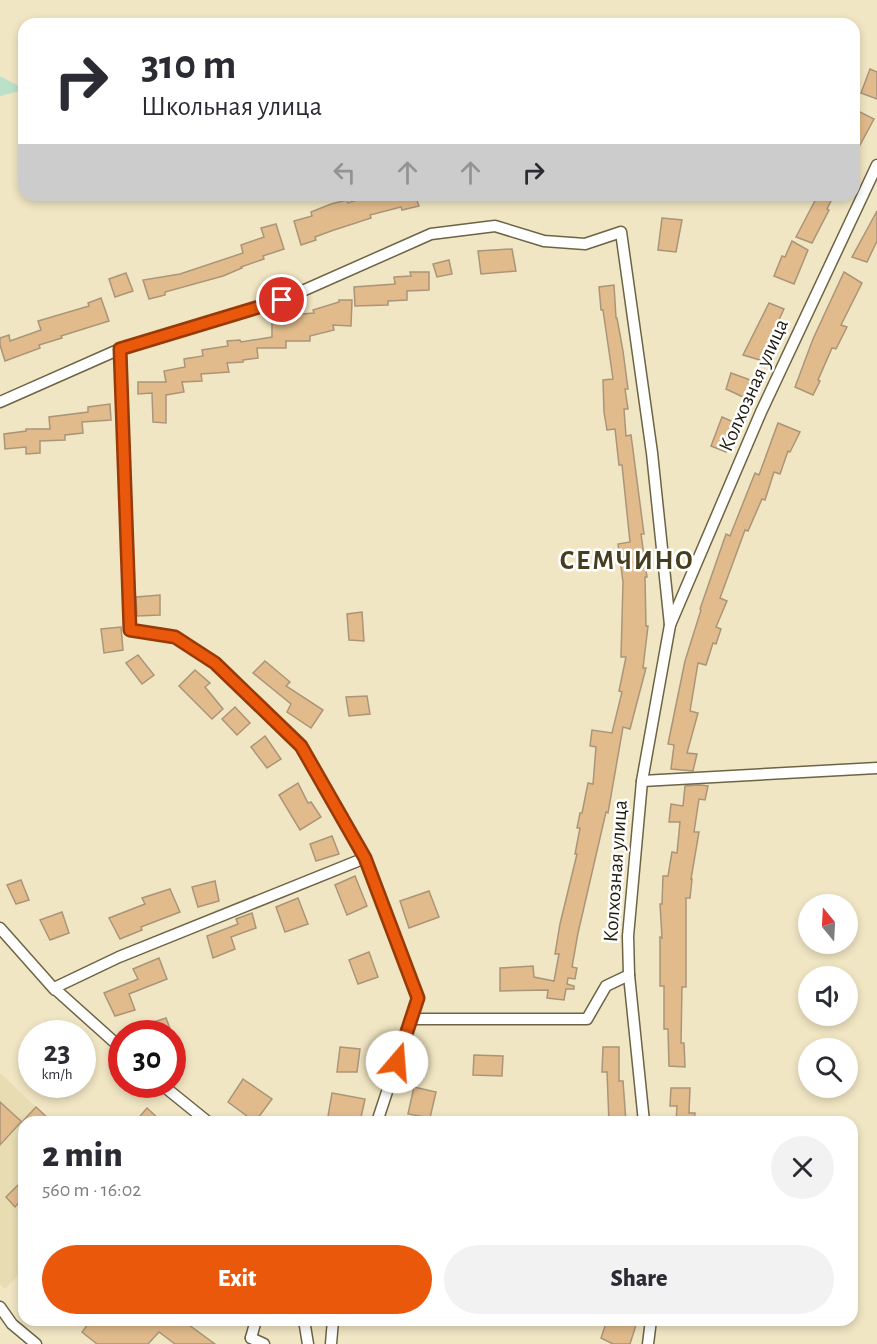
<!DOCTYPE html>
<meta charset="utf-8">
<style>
:root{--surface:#fff;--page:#f2f2f3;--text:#2b2b33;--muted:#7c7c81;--accent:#ea580c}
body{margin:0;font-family:"Alegreya Sans",sans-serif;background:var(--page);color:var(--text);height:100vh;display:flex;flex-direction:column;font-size:22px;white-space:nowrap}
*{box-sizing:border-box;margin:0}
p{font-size:20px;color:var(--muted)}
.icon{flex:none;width:33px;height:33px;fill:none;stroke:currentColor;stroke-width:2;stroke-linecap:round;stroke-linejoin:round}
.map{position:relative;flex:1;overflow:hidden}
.sheet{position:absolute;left:18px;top:1116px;width:840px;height:210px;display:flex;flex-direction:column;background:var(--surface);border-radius:18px;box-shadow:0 3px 9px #0003}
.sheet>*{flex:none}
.guide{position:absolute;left:18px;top:18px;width:842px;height:183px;border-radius:18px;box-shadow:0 3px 9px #0003;background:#fff;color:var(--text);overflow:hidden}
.needle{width:39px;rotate:342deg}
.buttons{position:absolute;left:798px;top:894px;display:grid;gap:12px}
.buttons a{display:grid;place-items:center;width:60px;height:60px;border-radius:50%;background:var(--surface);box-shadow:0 3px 9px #0003;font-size:30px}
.speed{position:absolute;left:18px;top:1020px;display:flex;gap:12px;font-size:30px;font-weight:700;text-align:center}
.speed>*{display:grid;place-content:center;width:78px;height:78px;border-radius:50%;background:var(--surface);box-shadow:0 3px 9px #0003;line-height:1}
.speed small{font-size:15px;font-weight:400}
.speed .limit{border:9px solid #d22;background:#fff;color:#111}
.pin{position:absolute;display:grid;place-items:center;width:51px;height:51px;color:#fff;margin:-26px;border:3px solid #fff;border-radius:50%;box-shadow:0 2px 6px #0007}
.me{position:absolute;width:66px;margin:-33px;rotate:18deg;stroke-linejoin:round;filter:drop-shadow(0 0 4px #0008)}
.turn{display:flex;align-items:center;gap:21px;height:126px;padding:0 24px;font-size:27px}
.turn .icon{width:78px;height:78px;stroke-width:2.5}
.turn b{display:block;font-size:42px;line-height:51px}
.lanes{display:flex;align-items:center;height:57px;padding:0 24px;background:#0003;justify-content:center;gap:30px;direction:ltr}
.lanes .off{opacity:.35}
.round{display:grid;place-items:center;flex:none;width:63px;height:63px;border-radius:32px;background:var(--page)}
.summary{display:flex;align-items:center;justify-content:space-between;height:102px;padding:0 24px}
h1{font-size:36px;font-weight:800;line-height:45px}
.cta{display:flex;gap:12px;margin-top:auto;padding:12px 24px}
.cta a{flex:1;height:69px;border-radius:36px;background:var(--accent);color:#fff;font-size:24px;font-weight:800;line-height:69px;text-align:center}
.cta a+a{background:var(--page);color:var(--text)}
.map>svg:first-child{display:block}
</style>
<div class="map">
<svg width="877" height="1344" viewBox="0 0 877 1344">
<rect width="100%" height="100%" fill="#f1e6c3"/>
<polygon fill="#e8dcb2" points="0,1073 52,1122 24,1122 24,1269 5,1289 0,1284"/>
<polygon fill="#bce1c8" points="0,76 24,89 24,90 0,96"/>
<g fill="#e1bb8b" stroke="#ab9579" stroke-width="1.5">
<polygon points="870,69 877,72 877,99 861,93"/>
<polygon points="854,109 874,119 854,156"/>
<polygon points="380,195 415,195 419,206 402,210 401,207 370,215 371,218 331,231 315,237 316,240 301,245 294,221 312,216 311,212 331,204 347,200 348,203 365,197 365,200"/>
<polygon points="818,195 834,195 827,209 829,210 812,243 796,237"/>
<polygon points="877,211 877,241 867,262 852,257"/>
<polygon points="662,218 682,220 676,252 658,250"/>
<polygon points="276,224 284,249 263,256 264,259 241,267 242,268 223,276 165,292 165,295 149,299 143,280 180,274 243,253 241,245 264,237 261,228"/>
<polygon points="792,241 808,250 794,284 774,276 782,256 785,257"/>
<polygon points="512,249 516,271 481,274 478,251"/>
<polygon points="449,260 452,274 437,277 433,264"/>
<polygon points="410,272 429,272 429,290 407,291 407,300 388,301 388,305 355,306 354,287 395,284 394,277 411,276"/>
<polygon points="844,272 862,283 841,325 847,327 836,349 832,348 818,380 820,381 813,395 795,387 813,339"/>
<polygon points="126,273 133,291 115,297 109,279"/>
<polygon points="614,285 616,318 617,318 623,351 628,389 625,389 628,409 624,409 626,436 631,435 644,534 641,534 647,577 645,577 646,626 648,626 643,668 646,668 630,729 623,727 608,813 606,812 578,933 572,967 577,968 575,979 568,978 567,984 574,986 574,989 566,989 564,1000 547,998 548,990 500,991 500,968 533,966 534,977 554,981 559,954 555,954 560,924 577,854 575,854 580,828 577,828 580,813 582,813 588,783 593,784 596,747 590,746 592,730 612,733 622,692 619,691 626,657 621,657 623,582 618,544 630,542 622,465 619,465 615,429 607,430 604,412 603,380 613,379 603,310 601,310 599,287"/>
<polygon points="101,298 109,321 61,336 62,338 39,345 40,348 5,361 0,345 0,338 9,335 10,341 41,330 38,321 89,306 88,303"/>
<polygon points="339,300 352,300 351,326 333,325 334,330 310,336 310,341 286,341 286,348 257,348 258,358 243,360 243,362 227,363 229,372 201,374 202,381 182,382 184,392 166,395 166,423 153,422 152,393 138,394 138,382 166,382 164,371 185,367 184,359 203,356 202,350 228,346 227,341 240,340 241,342 272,337 272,323 290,322 289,315 314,313 313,310 339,302"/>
<polygon points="769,303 784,309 760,360 743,355"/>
<polygon points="731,373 753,381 745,398 726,389"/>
<polygon points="110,404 111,420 82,422 83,433 65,435 65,440 40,441 40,453 26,454 26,447 5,449 4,434 26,431 26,429 50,429 49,417 88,412 88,407"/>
<polygon points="722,417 738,424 726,452 711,446"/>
<polygon points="778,423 800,432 790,452 788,451 780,474 774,472 765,500 762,499 748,531 745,530 720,598 727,601 716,627 721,629 716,644 713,643 706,665 698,663 690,711 698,713 687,753 697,754 693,771 671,769 674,745 668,744 685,661 701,610 700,609 726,534 730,536 755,473 759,475"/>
<polygon points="160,595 160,615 137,616 136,597"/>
<polygon points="362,612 364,641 349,640 347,614"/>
<polygon points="121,627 123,650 104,653 101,629"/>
<polygon points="138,655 154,675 142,684 126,663"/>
<polygon points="265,661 290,682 286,686 323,710 311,728 287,712 291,704 253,673"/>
<polygon points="195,670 210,683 205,687 223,709 212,719 179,686"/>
<polygon points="367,696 370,714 349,716 346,697"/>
<polygon points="235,707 250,723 237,735 222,719"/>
<polygon points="265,736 281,759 267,768 251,747"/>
<polygon points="298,783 308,803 311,802 321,817 300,830 279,795"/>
<polygon points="699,785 708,786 705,800 699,799 694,832 699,832 691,879 692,879 690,898 686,898 686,987 682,987 681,1043 684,1043 685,1067 669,1066 668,1029 664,1029 664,986 660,986 660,937 662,938 660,904 662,904 663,876 668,876 672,852 677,853 680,822 669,822 671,804 683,806 685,786"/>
<polygon points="332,836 339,854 316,861 310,844"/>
<polygon points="355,876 367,906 347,915 335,885"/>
<polygon points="21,880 29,900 16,904 7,885"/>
<polygon points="215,881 219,901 198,907 192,887"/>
<polygon points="170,889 180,912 141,927 142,930 120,939 109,918 145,904 142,898"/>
<polygon points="429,891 439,917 409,928 400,901"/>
<polygon points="298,898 308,924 285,932 276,907"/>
<polygon points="62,912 69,933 50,940 40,920"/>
<polygon points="252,913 256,928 231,937 235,949 213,958 207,936 238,924 236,919"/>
<polygon points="369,952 378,977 358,984 349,960"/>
<polygon points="159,958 167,979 129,994 135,1010 115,1016 104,993 138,979 133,969"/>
<polygon points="166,1018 172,1034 148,1034 145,1025"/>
<polygon points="340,1047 360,1049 357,1072 337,1072"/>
<polygon points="603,1047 619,1047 619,1081 623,1081 626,1122 609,1122 607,1072 602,1072"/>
<polygon points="474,1055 503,1056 502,1076 473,1075"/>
<polygon points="243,1079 272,1099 255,1122 228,1102"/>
<polygon points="414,1087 436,1092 430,1118 408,1114"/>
<polygon points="671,1088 690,1088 689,1113 695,1113 694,1122 676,1122 677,1106 670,1106"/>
<polygon points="332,1093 365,1099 360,1122 327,1122"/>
<polygon points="0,1102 22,1122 36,1107 52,1122 21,1122 0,1145"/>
<polygon points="147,1108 162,1122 135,1122"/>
<polygon points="24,1179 24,1197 15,1207 6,1197"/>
<polygon points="91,1320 182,1320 215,1344 175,1344 159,1332 148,1344 97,1344 82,1332"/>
<polygon points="607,1320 631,1320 637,1322 630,1344 613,1344 601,1338"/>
</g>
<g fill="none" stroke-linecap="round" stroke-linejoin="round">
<defs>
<g id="minor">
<polyline points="120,349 130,630 175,637 215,663 301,746 365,858 418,998 377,1122"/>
<polyline points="0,402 120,349 282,300 431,234 495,226 544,241 585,244 621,232 652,453 670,625"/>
<polyline points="642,781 877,768"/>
<polyline points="0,928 55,990 54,988 122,1049"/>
<polyline points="54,988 119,957 365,858"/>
<polyline points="411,1019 587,1019 606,986 629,975"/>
<polyline points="161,1084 208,1122"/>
<polyline points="644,1122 629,975 628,936 642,781 670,625 761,412 877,165"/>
<polyline points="0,1307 12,1324 36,1344"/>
<polyline points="304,1320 308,1344"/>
<polyline points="251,1338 256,1320"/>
<polyline points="251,1338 264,1344"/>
<polyline points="331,1344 333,1320"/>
<polyline points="648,1344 651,1320"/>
</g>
</defs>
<use href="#minor" stroke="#6d6445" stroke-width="13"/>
<use href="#minor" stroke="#fff" stroke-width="10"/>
</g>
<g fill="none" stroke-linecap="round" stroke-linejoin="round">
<defs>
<polyline id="route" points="282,300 120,349 130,630 175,637 215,663 301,746 365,858 418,998 397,1062"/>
</defs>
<use href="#route" stroke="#983908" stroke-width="15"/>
<use href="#route" stroke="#ea580c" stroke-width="10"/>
</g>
<g text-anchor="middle" stroke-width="5" stroke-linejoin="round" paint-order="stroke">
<g font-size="21" fill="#201c0f" stroke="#fff">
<text transform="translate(753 385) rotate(-66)" y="7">Колхозная улица</text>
<text transform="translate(615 871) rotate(-86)" y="7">Колхозная улица</text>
</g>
<g font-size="27" font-weight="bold" letter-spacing="1.5" fill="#463d1f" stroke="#fff">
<text x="627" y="569">СЕМЧИНО</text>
</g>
</g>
</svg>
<div class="buttons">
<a><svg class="needle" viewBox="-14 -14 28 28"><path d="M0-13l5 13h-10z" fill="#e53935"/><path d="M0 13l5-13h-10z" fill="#7c7c81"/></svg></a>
<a><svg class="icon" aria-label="sound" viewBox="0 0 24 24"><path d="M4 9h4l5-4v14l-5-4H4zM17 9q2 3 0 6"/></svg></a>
<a><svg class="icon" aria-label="search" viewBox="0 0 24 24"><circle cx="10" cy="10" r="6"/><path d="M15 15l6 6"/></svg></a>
</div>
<div class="speed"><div>23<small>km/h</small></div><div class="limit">30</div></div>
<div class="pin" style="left:282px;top:300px;background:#d93025"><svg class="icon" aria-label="arrive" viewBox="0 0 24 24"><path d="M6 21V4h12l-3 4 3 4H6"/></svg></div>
<svg class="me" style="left:397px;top:1062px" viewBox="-20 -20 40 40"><circle r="19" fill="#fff"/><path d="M0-13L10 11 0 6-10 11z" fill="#ea580c"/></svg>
<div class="guide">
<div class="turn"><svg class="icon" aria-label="right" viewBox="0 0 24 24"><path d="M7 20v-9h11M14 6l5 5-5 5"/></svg><div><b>310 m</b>Школьная улица</div></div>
<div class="lanes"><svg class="icon off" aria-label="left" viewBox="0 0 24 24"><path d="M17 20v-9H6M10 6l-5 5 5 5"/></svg><svg class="icon off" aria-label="ahead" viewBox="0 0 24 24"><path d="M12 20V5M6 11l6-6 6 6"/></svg><svg class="icon off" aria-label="ahead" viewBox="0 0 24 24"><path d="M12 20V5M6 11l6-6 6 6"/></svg><svg class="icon" aria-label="right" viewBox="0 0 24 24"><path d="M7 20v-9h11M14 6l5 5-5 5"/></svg></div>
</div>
<section class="sheet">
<div class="summary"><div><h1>2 min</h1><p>560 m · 16:02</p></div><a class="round"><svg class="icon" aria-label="close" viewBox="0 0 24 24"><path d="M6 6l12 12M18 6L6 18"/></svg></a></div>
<div class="cta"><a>Exit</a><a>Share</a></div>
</section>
</div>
